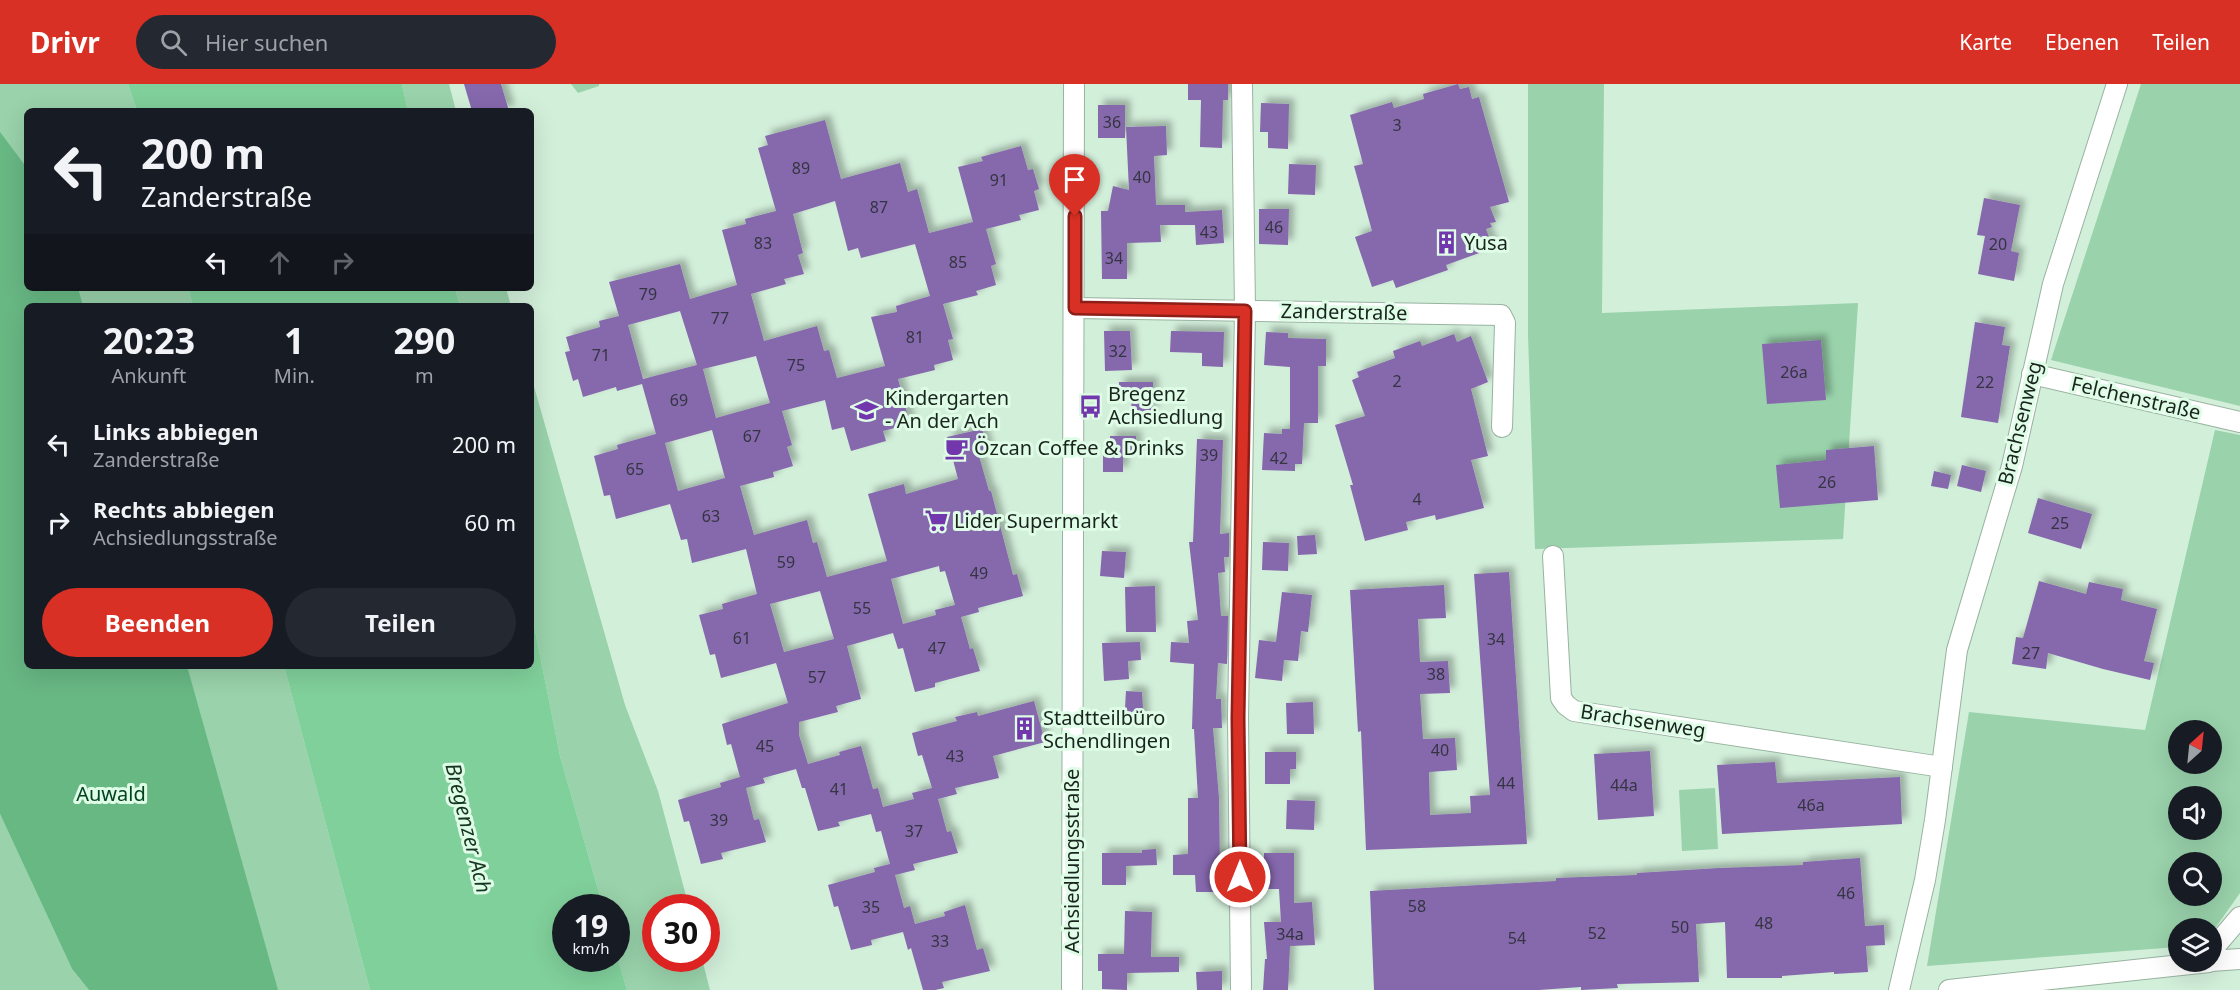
<!DOCTYPE html>
<html lang="de">
<meta charset="utf-8">
<style>
:root{--surface:#171b24;--page:#242831;--text:#f1f3f6;--muted:#9ea1a6;--accent:#d93025}
body{margin:0;font-family:"Noto Sans",sans-serif;background:var(--page);color:var(--text);height:100vh;display:flex;flex-direction:column;font-size:22px;white-space:nowrap}
*{box-sizing:border-box;margin:0}
p{font-size:20px;color:var(--muted)}
.icon{flex:none;width:33px;height:33px;fill:none;stroke:currentColor;stroke-width:2;stroke-linecap:round;stroke-linejoin:round}
.map{position:relative;flex:1;overflow:hidden}
.panel{position:absolute;left:24px;top:219px;width:510px;height:366px;display:flex;flex-direction:column;background:var(--surface);border-radius:9px;box-shadow:0 6px 24px #0002}
.panel>*{flex:none}
.guide{position:absolute;left:24px;top:24px;width:510px;height:183px;border-radius:9px;box-shadow:0 6px 24px #0002;background:#171b24;color:var(--text);overflow:hidden}
.needle{width:39px;rotate:27deg}
.tools{position:absolute;left:2168px;top:636px;display:grid;gap:12px}
.tools a{display:grid;place-items:center;width:54px;height:54px;border-radius:50%;background:var(--surface);box-shadow:0 6px 24px #0002;font-size:30px}
.speed{position:absolute;left:552px;top:810px;display:flex;gap:12px;font-size:30px;font-weight:700;text-align:center}
.speed>*{display:grid;place-content:center;width:78px;height:78px;border-radius:50%;background:var(--surface);box-shadow:0 6px 24px #0002;line-height:1}
.speed small{font-size:15px;font-weight:400}
.speed .limit{border:9px solid #d22;background:#fff;color:#111}
.pin{position:absolute;display:grid;place-items:center;width:51px;height:51px;color:#fff;margin:-62px -26px;border-radius:50% 50% 50% 0;rotate:-45deg;box-shadow:0 0 6px #0007}
.pin .icon{rotate:45deg}
.me{position:absolute;width:66px;margin:-33px;rotate:0deg;stroke-linejoin:round;filter:drop-shadow(0 0 4px #0008)}
.turn{display:flex;align-items:center;gap:21px;height:126px;padding:0 18px;font-size:27px}
.turn .icon{width:78px;height:78px;stroke-width:2.5}
.turn b{display:block;font-size:42px;line-height:51px}
.lanes{display:flex;align-items:center;height:57px;padding:0 18px;background:#0003;justify-content:center;gap:30px;direction:ltr}
.lanes .off{opacity:.35}
.eta{display:flex;justify-content:space-evenly;align-items:center;height:102px;text-align:center}
.eta b{font-size:36px;font-weight:700;line-height:42px}
.cta{display:flex;gap:12px;margin-top:auto;padding:12px 18px}
.cta a{flex:1;height:69px;border-radius:36px;background:var(--accent);color:#fff;font-size:24px;font-weight:700;line-height:69px;text-align:center}
.cta a+a{background:var(--page);color:var(--text)}
ul{padding:0;list-style:none}
li{display:flex;align-items:center;gap:18px;height:78px;padding:0 18px}
li div{flex:1}
li b{display:block;font-size:22px}
li em{font-style:normal}
header{display:flex;align-items:center;gap:36px;box-sizing:border-box;height:84px;padding:0 30px;background:var(--accent);color:#fff}
header strong{font-size:28px}
nav{display:flex;gap:33px;margin-inline-start:auto;font-size:21px}
.search{width:420px;height:54px;background:var(--page);display:flex;align-items:center;gap:15px;box-sizing:border-box;padding:0 21px;border-radius:33px;color:var(--muted);font-size:22px}
.map>svg:first-child{display:block}
</style>
<header>
<strong>Drivr</strong>
<div class="search"><svg class="icon" aria-label="search" viewBox="0 0 24 24"><circle cx="10" cy="10" r="6"/><path d="M15 15l6 6"/></svg>Hier suchen</div>
<nav><a>Karte</a><a>Ebenen</a><a>Teilen</a></nav>
</header>
<div class="map">
<svg width="2240" height="906" viewBox="0 0 2240 906">
<defs>
<filter id="shadow"><feDropShadow dx="5.5" dy="-5.5" stdDeviation="3" flood-color="#0004"/></filter>
</defs>
<rect width="100%" height="100%" fill="#d2efda"/>
<g fill="#99d2ab" fill-rule="evenodd">
<polygon points="0,0 128,0 137,27 27,27 27,204 188,204 193,222 27,222 27,582 284,582 370,906 259,906 0,627"/>
<polygon points="402,0 449,0 456,27 408,27"/>
<polygon points="571,0 599,0 599,2 578,9"/>
<polygon points="1528,0 1604,0 1602,229 1858,219 1843,455 1535,465 1528,251"/>
<polygon points="2141,0 2240,0 2240,322 2051,276"/>
<polygon points="455,204 506,204 511,222 460,222"/>
<polygon points="531,292 625,621 658,707 689,823 656,824 656,874 702,875 710,906 627,906 617,872 616,824 603,823 560,672 531,526"/>
<path d="M 2215,346 L 2240,351 L 2240,809 L 2211,850 L 2211,844 L 2178,844 L 2178,863 L 1927,882 L 1969,628 L 2145,646 ZM 2178,646 L 2211,646 L 2211,680 L 2178,680 ZM 2178,712 L 2211,712 L 2211,746 L 2178,746 ZM 2178,778 L 2211,778 L 2211,812 L 2178,812 Z"/>
<polygon points="1715,704 1718,765 1682,767 1679,706"/>
<polygon points="0,730 72,885 89,906 0,906"/>
</g>
<polygon fill="#68b884" points="0,48 27,84 27,204 78,204 83,222 27,222 27,582 187,582 278,906 89,906 72,885 0,730"/>
<g fill="#80d09b">
<polygon points="128,0 402,0 408,27 137,27"/>
<polygon points="188,204 455,204 460,222 193,222"/>
<polygon points="531,526 560,672 603,823 566,824 566,874 616,874 617,872 627,906 370,906 284,582 531,582"/>
</g>
<g fill="#8667ad" fill-rule="evenodd" filter="url(#shadow)">
<polygon points="464,0 501,0 509,27 472,27"/>
<polygon points="1188,0 1228,0 1228,16 1223,16 1222,64 1200,63 1201,16 1188,16"/>
<polygon points="1458,0 1460,5 1469,3 1472,15 1479,13 1509,118 1490,123 1496,138 1490,139 1492,143 1486,145 1493,164 1446,181 1448,186 1396,204 1393,196 1372,203 1355,153 1372,147 1354,82 1363,80 1350,31 1392,18 1394,24 1424,15 1423,10"/>
<polygon points="1261,19 1289,20 1288,65 1268,64 1268,48 1260,48"/>
<rect x="1098" y="21" width="27" height="33"/>
<path d="M 825,36 L 841,95 L 900,79 L 908,108 L 917,105 L 929,149 L 973,138 L 958,83 L 983,77 L 981,73 L 1021,62 L 1028,86 L 1033,85 L 1039,105 L 1034,107 L 1039,126 L 1019,131 L 1021,136 L 986,145 L 996,180 L 991,182 L 996,201 L 976,207 L 978,211 L 943,220 L 953,255 L 948,256 L 953,276 L 934,281 L 935,286 L 898,295 L 910,340 L 883,347 L 886,357 L 851,367 L 844,343 L 832,346 L 825,316 L 782,327 L 792,361 L 787,363 L 793,382 L 773,388 L 774,393 L 740,402 L 754,451 L 807,436 L 813,459 L 817,458 L 827,493 L 887,477 L 868,410 L 904,400 L 906,410 L 958,395 L 947,353 L 982,345 L 989,369 L 979,372 L 989,407 L 991,407 L 1013,491 L 1017,490 L 1023,512 L 978,524 L 979,528 L 961,533 L 970,565 L 973,564 L 980,587 L 935,599 L 935,603 L 915,608 L 903,564 L 898,565 L 893,549 L 847,562 L 861,615 L 836,622 L 838,628 L 799,638 L 799,651 L 808,680 L 840,671 L 839,668 L 861,662 L 873,705 L 878,704 L 883,723 L 914,715 L 912,709 L 932,704 L 922,671 L 918,672 L 912,649 L 957,637 L 955,633 L 977,628 L 978,632 L 1034,617 L 1045,658 L 993,672 L 999,694 L 955,704 L 957,710 L 938,715 L 947,748 L 951,747 L 958,769 L 913,780 L 915,786 L 895,791 L 904,824 L 910,822 L 915,840 L 945,832 L 944,828 L 965,821 L 977,866 L 983,864 L 990,887 L 942,898 L 944,904 L 935,906 L 923,906 L 911,864 L 908,866 L 903,848 L 871,856 L 872,861 L 851,866 L 838,822 L 834,823 L 828,801 L 875,788 L 874,784 L 890,780 L 881,747 L 876,748 L 871,730 L 838,738 L 840,742 L 818,747 L 805,704 L 802,704 L 796,685 L 763,694 L 765,699 L 746,704 L 754,736 L 759,735 L 766,758 L 721,769 L 723,775 L 701,780 L 689,737 L 684,738 L 678,716 L 721,703 L 720,699 L 740,693 L 731,660 L 727,661 L 722,640 L 788,619 L 776,579 L 721,594 L 715,570 L 710,571 L 699,531 L 723,525 L 722,520 L 757,510 L 746,465 L 692,479 L 687,455 L 681,456 L 670,420 L 616,435 L 610,411 L 604,412 L 594,372 L 618,365 L 617,361 L 656,350 L 642,300 L 617,307 L 616,303 L 583,313 L 578,295 L 573,297 L 565,268 L 570,267 L 566,253 L 600,243 L 599,237 L 619,232 L 609,198 L 680,180 L 690,215 L 737,201 L 722,146 L 746,140 L 745,135 L 776,127 L 758,64 L 768,61 L 765,52 ZM 835,117 L 848,167 L 858,164 L 861,174 L 915,160 L 930,212 L 896,222 L 897,228 L 871,233 L 885,282 L 837,294 L 829,266 L 824,267 L 817,242 L 764,257 L 751,210 L 786,200 L 784,195 L 804,190 L 798,171 L 803,169 L 793,130 ZM 680,227 L 697,281 L 643,295 L 628,241 ZM 756,272 L 770,319 L 716,334 L 703,285 ZM 712,346 L 725,394 L 678,407 L 665,359 ZM 939,482 L 940,488 L 945,487 L 955,521 L 935,526 L 936,531 L 903,540 L 891,495 ZM 820,507 L 834,555 L 784,568 L 770,520 Z"/>
<polygon points="1166,42 1167,71 1154,72 1156,121 1185,121 1185,128 1222,126 1224,159 1196,161 1195,141 1160,141 1161,158 1127,159 1127,195 1102,195 1101,127 1108,127 1113,102 1129,106 1126,43"/>
<polygon points="1289,80 1316,81 1315,111 1288,110"/>
<polygon points="1984,114 2020,121 2011,167 2019,169 2014,197 1978,190 1985,152 1977,151"/>
<polygon points="1259,125 1289,125 1288,161 1259,160"/>
<polygon points="1975,238 2005,243 2002,261 2010,262 1998,339 1961,333"/>
<polygon points="1104,247 1130,247 1132,286 1105,287"/>
<polygon points="1171,247 1224,248 1223,283 1202,282 1202,269 1170,268"/>
<polygon points="1266,248 1288,249 1288,254 1326,255 1326,282 1318,282 1318,339 1304,339 1302,380 1295,380 1295,387 1262,386 1264,349 1282,350 1282,345 1290,345 1290,283 1264,281"/>
<polygon points="1454,250 1457,258 1471,252 1488,298 1471,305 1488,372 1471,376 1484,424 1436,436 1435,431 1406,438 1408,446 1365,457 1350,401 1353,401 1335,341 1365,332 1352,296 1359,293 1357,288 1395,274 1393,267 1420,257 1422,262"/>
<polygon points="1821,256 1826,316 1767,320 1762,260"/>
<polygon points="1119,298 1153,298 1153,328 1131,327 1132,313 1119,312"/>
<polygon points="1110,352 1136,352 1136,372 1123,372 1123,388 1103,388 1103,364 1110,364"/>
<polygon points="1197,355 1223,356 1220,450 1229,449 1229,473 1224,473 1225,488 1218,489 1221,532 1228,532 1227,580 1218,579 1216,615 1221,615 1222,644 1213,644 1219,714 1220,791 1216,791 1216,808 1196,808 1195,791 1173,791 1173,771 1188,770 1188,714 1198,714 1194,645 1192,645 1194,580 1170,578 1171,558 1189,559 1187,537 1198,536 1189,458 1193,458"/>
<polygon points="1874,362 1878,416 1780,424 1776,381 1826,376 1826,366"/>
<polygon points="1962,381 1986,387 1981,408 1957,402"/>
<polygon points="1934,387 1951,391 1948,405 1931,402"/>
<polygon points="2038,414 2092,430 2081,465 2028,449"/>
<polygon points="1315,451 1317,470 1298,471 1297,452"/>
<polygon points="1263,458 1289,459 1288,487 1262,486"/>
<polygon points="1102,467 1126,468 1124,494 1100,492"/>
<polygon points="1509,488 1527,760 1366,766 1361,647 1358,648 1350,506 1444,501 1446,534 1418,535 1420,578 1448,577 1450,609 1420,610 1423,655 1455,654 1457,686 1429,688 1430,731 1471,729 1470,712 1490,711 1474,490"/>
<polygon points="2039,497 2086,510 2089,498 2123,505 2121,516 2157,525 2144,577 2154,579 2150,596 2103,585 2048,569 2046,585 2012,580 2016,553 2023,554"/>
<polygon points="1155,502 1156,548 1126,548 1125,503"/>
<polygon points="1282,508 1312,511 1308,548 1301,547 1298,577 1284,576 1282,597 1255,594 1259,556 1276,558"/>
<polygon points="1140,558 1141,576 1128,577 1129,595 1104,597 1102,559"/>
<polygon points="1126,607 1142,608 1144,642 1124,641"/>
<polygon points="1313,618 1314,650 1287,650 1286,619"/>
<polygon points="1650,667 1654,732 1598,736 1594,670"/>
<polygon points="1265,668 1296,668 1296,685 1290,685 1290,700 1265,700"/>
<polygon points="1775,678 1777,699 1900,693 1902,740 1722,750 1717,681"/>
<polygon points="1287,716 1315,717 1314,746 1286,745"/>
<polygon points="1156,765 1157,781 1126,782 1126,801 1102,801 1102,769 1142,769 1142,766"/>
<polygon points="1264,769 1294,769 1294,819 1312,818 1315,861 1290,862 1288,906 1263,906 1265,875 1267,875 1264,838 1281,838 1279,805 1264,805"/>
<polygon points="1860,774 1865,842 1884,841 1885,861 1866,862 1868,888 1834,890 1834,888 1782,892 1782,894 1727,894 1725,838 1696,840 1699,898 1617,900 1618,904 1581,906 1581,903 1539,906 1374,906 1370,807 1556,797 1556,794 1637,791 1637,789 1720,784 1803,781 1803,778"/>
<polygon points="1125,827 1152,828 1151,873 1179,873 1179,888 1127,889 1127,906 1102,905 1102,887 1098,887 1098,870 1124,870"/>
<polygon points="1222,887 1222,906 1197,906 1196,888"/>
</g>
<g fill="none" stroke-linecap="round" stroke-linejoin="round">
<defs>
<g id="minor">
<polyline points="1075,224 1501,231 1505,239 1502,343"/>
<polyline points="2032,290 2240,338"/>
<polyline points="1553,472 1561,614 1566,621 1574,627 1942,683"/>
<polyline points="2211,877 2217,860 2240,833"/>
<polyline points="2211,877 2240,875"/>
<polyline points="1072,906 1074,0"/>
<polyline points="1241,906 1238,634 1245,227 1242,0"/>
<polyline points="1899,906 1925,796 1935,736 1957,566 2012,382 2053,200 2117,0"/>
<polyline points="1949,906 2209,878"/>
</g>
</defs>
<use href="#minor" stroke="#98b3a0" stroke-width="22"/>
<use href="#minor" stroke="#fff" stroke-width="20"/>
</g>
<g fill="none" stroke-linecap="round" stroke-linejoin="round">
<defs>
<polyline id="route" points="1075,132 1075,224 1245,227 1238,634 1240,793"/>
</defs>
<use href="#route" stroke="#8d1f18" stroke-width="15"/>
<use href="#route" stroke="#d93025" stroke-width="10"/>
</g>
<defs>
<symbol id="building-bare" viewBox="-9 -9 18 18"><path d="M-4-6H4V6H1V3H-1V6H-4ZM-2.5-4.3h1.7v1.8h-1.7ZM.8-4.3h1.7v1.8H.8ZM-2.5-1h1.7V.8h-1.7ZM.8-1h1.7V.8H.8Z" fill="#7337ad" stroke="#dffce7" stroke-width="2.5" paint-order="stroke"/></symbol>
<symbol id="bus-bare" viewBox="-9 -9 18 18"><path d="M-5-6H5V4H4V6H2V4H-2V6H-4V4H-5ZM-3.5-4V0h7V-4ZM-3.5 1.2v1.5H-2V1.2ZM2 1.2v1.5H3.5V1.2Z" fill="#7337ad" stroke="#dffce7" stroke-width="2.5" paint-order="stroke"/></symbol>
<symbol id="school-bare" viewBox="-9 -9 18 18"><path d="M0-5L7-2L0 1L-7-2ZM-4 1L0 2.5L4 1V4Q0 6-4 4Z" fill="#7337ad" stroke="#dffce7" stroke-width="2.5" paint-order="stroke"/></symbol>
<symbol id="cafe-bare" viewBox="-9 -9 18 18"><path d="M-5.5-4.5H6V0H3Q3 3.5 0 3.5H-2.5Q-5.5 3.5-5.5 0ZM3-3.2v2h1.7v-2ZM-6 4.5H4V6H-6Z" fill="#7337ad" stroke="#dffce7" stroke-width="2.5" paint-order="stroke"/></symbol>
<symbol id="supermarket-bare" viewBox="-9 -9 18 18"><path d="M-6-5.5h2.5l.6 2H6L4.5 2H-2.5L-4.4-4H-6ZM-1.5 3.2a1.3 1.3 0 1 0 .1 0ZM3 3.2a1.3 1.3 0 1 0 .1 0Z" fill="#7337ad" stroke="#dffce7" stroke-width="2.5" paint-order="stroke"/></symbol>
</defs>
<g fill-rule="evenodd">
<use href="#building-bare" x="1430" y="142" width="33" height="33"/>
<use href="#bus-bare" x="1074" y="306" width="33" height="33"/>
<use href="#school-bare" x="850" y="310" width="33" height="33"/>
<use href="#cafe-bare" x="940" y="348" width="33" height="33"/>
<use href="#supermarket-bare" x="920" y="420" width="33" height="33"/>
<use href="#building-bare" x="1008" y="628" width="33" height="33"/>
</g>
<g text-anchor="middle" stroke-width="6" stroke-linejoin="round" paint-order="stroke">
<g font-size="16" fill="#343541">
<text x="1112" y="44">36</text>
<text x="1397" y="47">3</text>
<text x="801" y="90">89</text>
<text x="1142" y="99">40</text>
<text x="999" y="102">91</text>
<text x="879" y="129">87</text>
<text x="1274" y="149">46</text>
<text x="1209" y="154">43</text>
<text x="763" y="165">83</text>
<text x="1998" y="166">20</text>
<text x="1114" y="180">34</text>
<text x="958" y="184">85</text>
<text x="648" y="216">79</text>
<text x="720" y="240">77</text>
<text x="915" y="259">81</text>
<text x="1118" y="273">32</text>
<text x="601" y="277">71</text>
<text x="796" y="287">75</text>
<text x="1794" y="294">26a</text>
<text x="1397" y="303">2</text>
<text x="1985" y="304">22</text>
<text x="679" y="322">69</text>
<text x="752" y="358">67</text>
<text x="1209" y="377">39</text>
<text x="1279" y="380">42</text>
<text x="635" y="391">65</text>
<text x="1827" y="404">26</text>
<text x="1417" y="421">4</text>
<text x="711" y="438">63</text>
<text x="2060" y="445">25</text>
<text x="786" y="484">59</text>
<text x="979" y="495">49</text>
<text x="862" y="530">55</text>
<text x="742" y="560">61</text>
<text x="1496" y="561">34</text>
<text x="937" y="570">47</text>
<text x="2031" y="575">27</text>
<text x="1436" y="596">38</text>
<text x="817" y="599">57</text>
<text x="765" y="668">45</text>
<text x="1440" y="672">40</text>
<text x="955" y="678">43</text>
<text x="1506" y="705">44</text>
<text x="1624" y="707">44a</text>
<text x="839" y="711">41</text>
<text x="1811" y="727">46a</text>
<text x="719" y="742">39</text>
<text x="914" y="753">37</text>
<text x="1846" y="815">46</text>
<text x="1417" y="828">58</text>
<text x="871" y="829">35</text>
<text x="1764" y="845">48</text>
<text x="1680" y="849">50</text>
<text x="1597" y="855">52</text>
<text x="1290" y="856">34a</text>
<text x="1517" y="860">54</text>
<text x="940" y="863">33</text>
</g>
<g font-size="20" fill="#19241d" stroke="#dffce7" text-anchor="start">
<text x="1464" y="166">Yusa</text>
<text x="1108" y="317">Bregenz<tspan x="1108" dy="23">Achsiedlung</tspan></text>
<text x="885" y="321">Kindergarten<tspan x="885" dy="23">- An der Ach</tspan></text>
<text x="974" y="371">Özcan Coffee &amp; Drinks</text>
<text x="954" y="444">Lider Supermarkt</text>
<text x="1043" y="641">Stadtteilbüro<tspan x="1043" dy="23">Schendlingen</tspan></text>
</g>
<g font-size="20" fill="#19241d" stroke="#dffce7">
<text transform="translate(1344 228) rotate(1)" y="7">Zanderstraße</text>
<text transform="translate(2136 314) rotate(13)" y="7">Felchenstraße</text>
<text transform="translate(2020 339) rotate(-76)" y="7">Brachsenweg</text>
<text transform="translate(1643 637) rotate(9)" y="7">Brachsenweg</text>
<text transform="translate(1072 777) rotate(-90)" y="7">Achsiedlungsstraße</text>
</g>
<g font-size="20" fill="#004221" stroke="#dffce7">
<text x="111" y="717">Auwald</text>
</g>
<g font-size="21" font-style="italic" fill="#153722" stroke="#dffce7">
<text transform="translate(468 744) rotate(76)" y="7">Bregenzer Ach</text>
</g>
</g>
</svg>
<div class="tools">
<a><svg class="needle" viewBox="-14 -14 28 28"><path d="M0-13l5 13h-10z" fill="#e53935"/><path d="M0 13l5-13h-10z" fill="#9ea1a6"/></svg></a>
<a><svg class="icon" aria-label="sound" viewBox="0 0 24 24"><path d="M4 9h4l5-4v14l-5-4H4zM17 9q2 3 0 6"/></svg></a>
<a><svg class="icon" aria-label="search" viewBox="0 0 24 24"><circle cx="10" cy="10" r="6"/><path d="M15 15l6 6"/></svg></a>
<a><svg class="icon" aria-label="layers" viewBox="0 0 24 24"><path d="M12 4l9 5-9 5-9-5zM3 14l9 5 9-5"/></svg></a>
</div>
<div class="speed"><div>19<small>km/h</small></div><div class="limit">30</div></div>
<div class="pin" style="left:1075px;top:132px;background:#d93025"><svg class="icon" aria-label="arrive" viewBox="0 0 24 24"><path d="M6 21V4h12l-3 4 3 4H6"/></svg></div>
<svg class="me" style="left:1240px;top:793px" viewBox="-20 -20 40 40"><circle r="17" fill="#d93025" stroke="#fff" stroke-width="3"/><path d="M0-11L8 9 0 5-8 9z" fill="#fff"/></svg>
<div class="guide">
<div class="turn"><svg class="icon" aria-label="left" viewBox="0 0 24 24"><path d="M17 20v-9H6M10 6l-5 5 5 5"/></svg><div><b>200 m</b>Zanderstraße</div></div>
<div class="lanes"><svg class="icon" aria-label="left" viewBox="0 0 24 24"><path d="M17 20v-9H6M10 6l-5 5 5 5"/></svg><svg class="icon off" aria-label="ahead" viewBox="0 0 24 24"><path d="M12 20V5M6 11l6-6 6 6"/></svg><svg class="icon off" aria-label="right" viewBox="0 0 24 24"><path d="M7 20v-9h11M14 6l5 5-5 5"/></svg></div>
</div>
<section class="panel">
<div class="eta">
<div><b>20:23</b><p>Ankunft</p></div>
<div><b>1</b><p>Min.</p></div>
<div><b>290</b><p>m</p></div>
</div>
<ul>
<li><svg class="icon" aria-label="left" viewBox="0 0 24 24"><path d="M17 20v-9H6M10 6l-5 5 5 5"/></svg><div><b>Links abbiegen</b><p>Zanderstraße</p></div><em>200 m</em></li>
<li><svg class="icon" aria-label="right" viewBox="0 0 24 24"><path d="M7 20v-9h11M14 6l5 5-5 5"/></svg><div><b>Rechts abbiegen</b><p>Achsiedlungsstraße</p></div><em>60 m</em></li>
</ul>
<div class="cta"><a>Beenden</a><a>Teilen</a></div>
</section>
</div>
